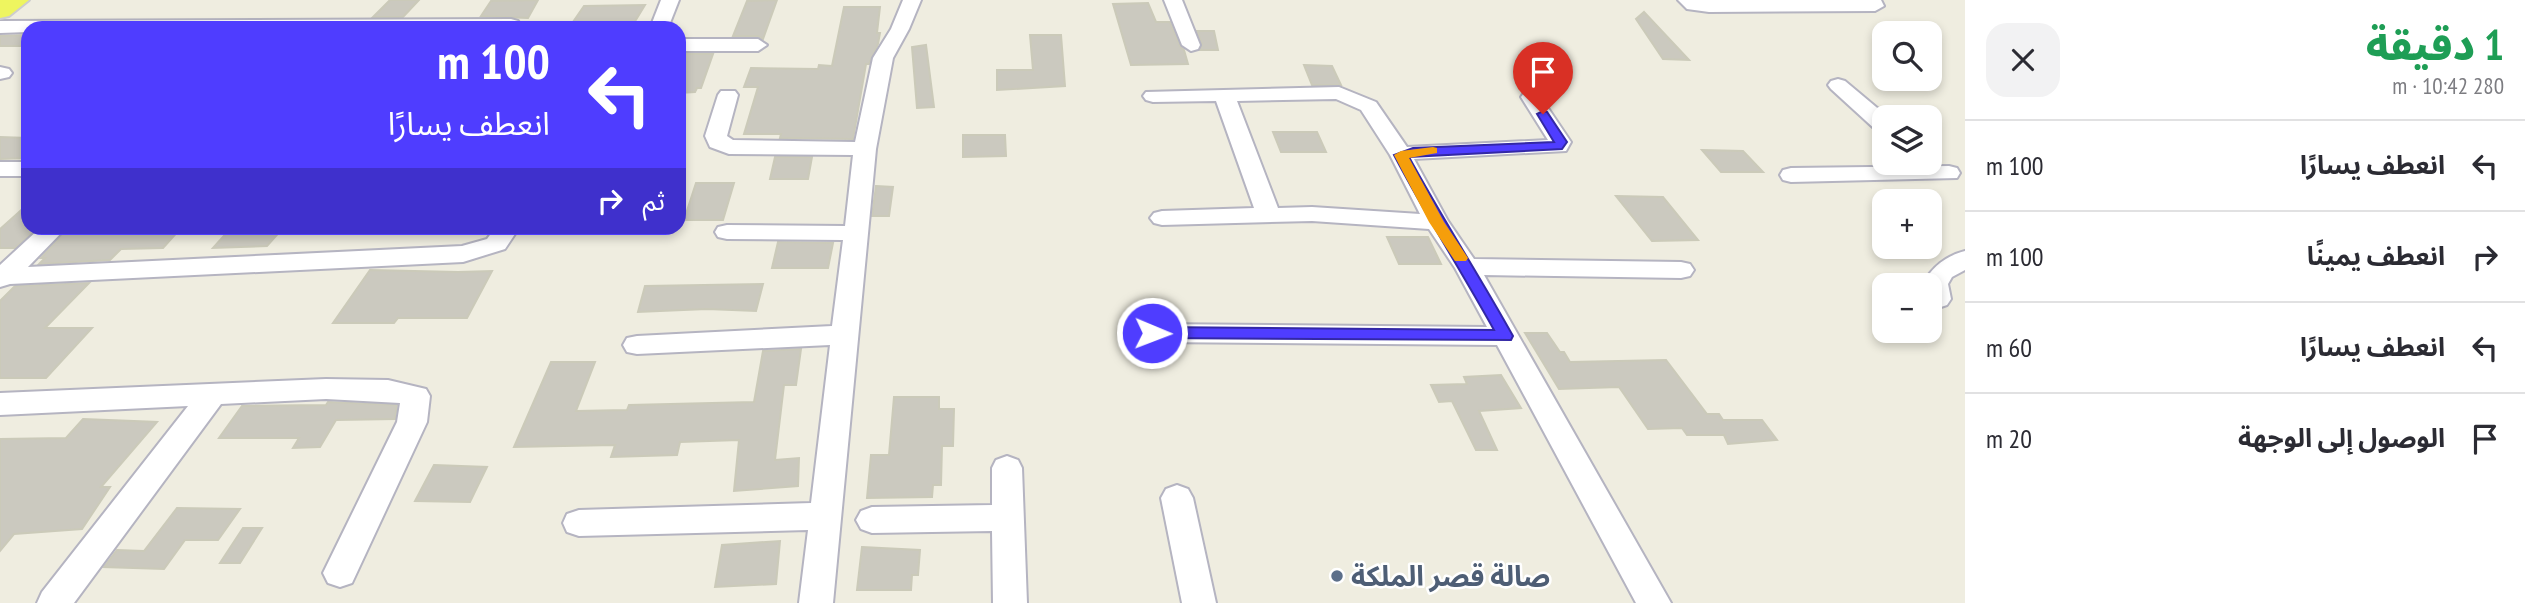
<!DOCTYPE html>
<html lang="ar">
<meta charset="utf-8">
<style>
:root{--surface:#fff;--page:#f2f2f3;--text:#2b2b33;--muted:#7c7c81;--line:#e1e1e2}
body{margin:0;font-family:"PT Sans Narrow","Noto Sans Arabic",sans-serif;background:var(--page);color:var(--text);direction:rtl;height:100vh;display:flex;flex-direction:column;font-size:26px;white-space:nowrap}
*{box-sizing:border-box;margin:0}
p{font-size:23px;color:var(--muted)}
.icon{flex:none;width:38px;height:38px;fill:none;stroke:currentColor;stroke-width:2;stroke-linecap:round;stroke-linejoin:round}
.map{position:relative;flex:1;overflow:hidden;direction:ltr}
.details{display:flex;flex-direction:column;background:var(--surface);width:560px}
.details>*{flex:none}
.top-card{position:absolute;left:21px;top:21px;width:665px;height:214px;border-radius:21px;box-shadow:0 4px 10px #0003;direction:rtl;background:#4f3dff;color:#fff;overflow:hidden}
.buttons{position:absolute;left:1872px;top:21px;display:grid;gap:14px}
.buttons a{display:grid;place-items:center;width:70px;height:70px;border-radius:14px;background:var(--surface);box-shadow:0 4px 10px #0003;font-size:35px}
.pin{position:absolute;display:grid;place-items:center;width:60px;height:60px;color:#fff;margin:-72px -30px;border-radius:50% 50% 50% 0;rotate:-45deg;box-shadow:0 0 7px #0007}
.pin .icon{rotate:45deg}
.me{position:absolute;width:77px;margin:-38px;rotate:91deg;stroke-linejoin:round;filter:drop-shadow(0 0 5px #0008)}
.turn{display:flex;align-items:center;gap:24px;height:147px;padding:0 21px;font-size:32px}
.turn .icon{width:91px;height:91px;stroke-width:2.5}
.turn b{display:block;font-size:49px;line-height:60px}
.then{display:flex;align-items:center;height:66px;padding:0 21px;background:#0003;gap:14px;font-size:26px}
.round{display:grid;place-items:center;flex:none;width:74px;height:74px;border-radius:21px;background:var(--page)}
.head{display:flex;align-items:center;justify-content:space-between;height:119px;padding:0 21px}
h1{font-size:42px;font-weight:800;line-height:52px;color:#1e9e55}
ul{padding:0;list-style:none}
li{display:flex;align-items:center;gap:21px;height:91px;padding:0 21px;border-top:2px solid var(--line)}
li div{flex:1}
li b{display:block;font-size:26px}
li em{font-style:normal}
main{display:flex;flex:1;min-height:0}
.map>svg:first-child{display:block}
</style>
<main>
<section class="details">
<div class="head"><div><h1>1 دقيقة</h1><p>280 m · 10:42</p></div><a class="round"><svg class="icon" aria-label="close" viewBox="0 0 24 24"><path d="M6 6l12 12M18 6L6 18"/></svg></a></div>
<ul>
<li><svg class="icon" aria-label="left" viewBox="0 0 24 24"><path d="M17 20v-9H6M10 6l-5 5 5 5"/></svg><div><b>انعطف يسارًا</b></div><em>100 m</em></li>
<li><svg class="icon" aria-label="right" viewBox="0 0 24 24"><path d="M7 20v-9h11M14 6l5 5-5 5"/></svg><div><b>انعطف يمينًا</b></div><em>100 m</em></li>
<li><svg class="icon" aria-label="left" viewBox="0 0 24 24"><path d="M17 20v-9H6M10 6l-5 5 5 5"/></svg><div><b>انعطف يسارًا</b></div><em>60 m</em></li>
<li><svg class="icon" aria-label="arrive" viewBox="0 0 24 24"><path d="M6 21V4h12l-3 4 3 4H6"/></svg><div><b>الوصول إلى الوجهة</b></div><em>20 m</em></li>
</ul>
</section>
<div class="map">
<svg width="1965" height="603" viewBox="0 0 1965 603">
<rect width="100%" height="100%" fill="#efede0"/>
<g fill="#cbc9bf" stroke="#cbcab9" stroke-width="2">
<polygon points="390,0 419,0 403,17 373,17"/>
<polygon points="538,0 528,18 481,16 491,1"/>
<polygon points="777,0 763,39 758,36 733,36 747,1"/>
<polygon points="1148,3 1156,22 1170,22 1180,46 1184,50 1188,64 1131,65 1113,4"/>
<polygon points="645,5 634,23 573,22 584,6"/>
<polygon points="844,7 880,7 877,33 880,33 878,44 869,64 866,64 853,139 780,138 781,134 744,134 758,87 744,87 751,68 818,69 819,65 832,66"/>
<polygon points="1644,12 1689,60 1663,59 1636,19"/>
<polygon points="1197,31 1214,31 1218,50 1200,50 1202,44"/>
<polygon points="28,35 28,46 0,46 0,36"/>
<polygon points="1030,35 1061,35 1065,86 997,90 997,70 1033,70"/>
<polygon points="926,45 934,107 917,108 912,47"/>
<polygon points="679,54 713,54 701,88 697,88 695,92 679,93"/>
<polygon points="1304,65 1332,66 1341,85 1312,85"/>
<polygon points="1273,132 1317,132 1326,152 1281,152"/>
<polygon points="963,135 1005,135 1006,156 963,157"/>
<polygon points="0,137 28,138 28,158 0,159"/>
<polygon points="1702,150 1743,151 1763,172 1721,172"/>
<polygon points="775,157 812,157 808,179 770,179"/>
<polygon points="696,183 734,183 723,220 684,220"/>
<polygon points="876,186 893,187 889,216 872,216"/>
<polygon points="1616,196 1663,197 1698,240 1652,241"/>
<polygon points="28,204 28,228 37,228 15,248 0,248 0,229"/>
<polygon points="69,228 68,228 181,228 163,248 121,249 110,260 39,264 45,258 41,258"/>
<polygon points="231,228 283,228 267,246 213,248"/>
<polygon points="1387,237 1428,237 1441,264 1399,264"/>
<polygon points="778,242 833,243 828,268 772,268"/>
<polygon points="370,270 458,272 492,271 467,318 398,318 394,323 333,323"/>
<polygon points="89,283 45,328 92,328 46,378 0,378 0,301 15,286"/>
<polygon points="763,284 756,311 707,309 638,312 645,286"/>
<polygon points="1525,333 1547,333 1560,352 1564,352 1570,362 1666,360 1707,414 1719,414 1723,420 1762,420 1777,440 1728,444 1724,435 1687,435 1682,428 1648,429 1619,387 1559,389"/>
<polygon points="801,349 796,385 784,385 775,460 799,458 798,486 734,491 739,440 680,442 677,455 611,457 615,445 514,447 551,362 595,362 576,411 627,410 629,405 754,402 763,351"/>
<polygon points="1501,375 1521,408 1479,411 1497,450 1476,450 1452,401 1439,402 1431,385 1467,384 1464,377"/>
<polygon points="894,397 939,397 939,409 954,409 953,446 942,446 941,485 933,485 932,497 867,498 871,455 889,455"/>
<polygon points="328,402 397,405 395,419 336,420 320,447 293,448 299,438 219,438 242,406 326,405"/>
<polygon points="83,419 157,422 101,487 110,487 82,529 14,534 0,551 0,439 66,438"/>
<polygon points="434,465 487,467 470,502 415,501"/>
<polygon points="177,508 240,509 218,540 185,540 164,569 104,567 117,550 144,551"/>
<polygon points="243,528 262,528 240,563 220,563"/>
<polygon points="780,541 776,584 715,587 722,545"/>
<polygon points="862,547 920,550 918,575 912,575 911,590 857,590"/>
</g>
<g fill="none" stroke-linecap="round" stroke-linejoin="round">
<defs>
<g id="street">
<polygon points="661,0 679,0 668,28 650,28"/>
<polygon points="903,0 921,0 909,29 893,58 876,149 833,603 799,603 808,530 579,536 567,532 563,523 567,514 579,510 811,503 830,345 637,354 627,352 623,345 627,338 637,336 832,326 843,240 727,239 718,237 715,232 718,227 727,225 845,226 853,155 729,154 710,147 705,136 718,95 721,91 735,91 738,95 727,136 733,140 855,142 873,58 891,29"/>
<polygon points="1164,0 1182,0 1200,45 1198,49 1191,51 1182,45"/>
<polygon points="1678,0 1881,0 1884,6 1875,11 1709,12 1687,9"/>
<polygon points="511,19 518,21 520,25 518,28 28,28 28,32 0,33 0,21"/>
<polygon points="679,39 758,39 767,45 758,51 679,51"/>
<polygon points="0,67 9,69 12,73 9,77 0,79"/>
<polygon points="1838,79 1845,81 1888,117 1885,117 1885,132 1877,131 1831,89 1828,85 1831,81"/>
<path d="M 1339,87 L 1376,102 L 1407,147 L 1548,140 L 1521,97 L 1524,93 L 1538,93 L 1571,142 L 1566,151 L 1414,159 L 1448,221 L 1474,259 L 1681,262 L 1690,264 L 1694,270 L 1690,276 L 1681,278 L 1484,275 L 1671,603 L 1636,603 L 1497,345 L 1152,342 L 1142,340 L 1138,333 L 1142,326 L 1152,324 L 1487,327 L 1455,268 L 1429,229 L 1312,221 L 1162,225 L 1154,223 L 1150,218 L 1154,213 L 1162,211 L 1254,208 L 1216,101 L 1153,102 L 1146,100 L 1143,96 L 1146,92 ZM 1336,99 L 1361,110 L 1390,155 L 1420,214 L 1312,207 L 1278,208 L 1237,101 Z"/>
<rect x="0" y="162" width="28" height="14"/>
<polygon points="1949,166 1957,168 1960,173 1957,178 1791,182 1783,180 1780,175 1783,170 1791,168"/>
<polygon points="40,228 66,228 28,267 462,246 487,239 495,228 519,228 505,249 463,262 10,284 0,287 0,265"/>
<path d="M 1965,251 L 1965,270 L 1952,277 L 1948,284 L 1951,299 L 1947,305 L 1938,308 L 1930,305 L 1930,285 L 1922,284 C 1933,267 1945,256 1965,251 Z"/>
<polygon points="326,379 388,380 426,389 430,396 427,422 352,583 340,587 328,583 323,573 397,422 400,403 326,399 221,404 74,603 37,603 42,592 188,406 0,415 0,393"/>
<polygon points="1007,456 1018,460 1022,468 1027,603 993,603 992,531 872,533 861,529 856,520 861,511 872,507 992,505 992,468 996,460"/>
<polygon points="1177,485 1188,489 1193,498 1216,603 1182,603 1161,498 1166,489"/>
</g>
<polygon id="primary" points="0,0 29,0 9,16 0,18"/>
</defs>
<use href="#street" stroke="#b5b4c1" stroke-width="4"/>
<use href="#primary" stroke="#cdcdcd" stroke-width="4"/>
<use href="#street" fill="#fff" fill-rule="evenodd"/>
<use href="#primary" fill="#eef55f" fill-rule="evenodd"/>
</g>
<path fill="#4f3dff" stroke="#3328a6" stroke-width="2" d="M 1543,111 L 1547,112 L 1567,142 L 1562,149 L 1409,157 C 1442,218 1479,275 1513,336 L 1511,340 L 1152,338 L 1143,333 L 1152,327 L 1494,330 C 1461,271 1425,214 1394,155 L 1413,148 L 1554,142 L 1537,114 Z"/>
<polygon fill="#f59e0b" points="1433,147 1437,148 1437,153 1409,158 1444,222 1468,258 1466,261 1455,261 1429,222 1394,155 1401,151"/>
<circle fill="#5c6f8a" stroke="#fff" stroke-width="2.5" cx="1337" cy="576" r="7"/>
<g text-anchor="middle" stroke-width="5" stroke-linejoin="round" paint-order="stroke">
<g font-size="28" font-weight="bold" fill="#4e5e75" stroke="#fff" text-anchor="start">
<text x="1351" y="586">صالة قصر الملكة</text>
</g>
</g>
</svg>
<div class="buttons">
<a><svg class="icon" aria-label="search" viewBox="0 0 24 24"><circle cx="10" cy="10" r="6"/><path d="M15 15l6 6"/></svg></a>
<a><svg class="icon" aria-label="layers" viewBox="0 0 24 24"><path d="M12 4l9 5-9 5-9-5zM3 14l9 5 9-5"/></svg></a>
<a>+</a>
<a>−</a>
</div>
<div class="pin" style="left:1543px;top:114px;background:#d93025"><svg class="icon" aria-label="arrive" viewBox="0 0 24 24"><path d="M6 21V4h12l-3 4 3 4H6"/></svg></div>
<svg class="me" style="left:1152px;top:333px" viewBox="-20 -20 40 40"><circle r="17" fill="#4f3dff" stroke="#fff" stroke-width="3"/><path d="M0-11L8 9 0 5-8 9z" fill="#fff"/></svg>
<div class="top-card">
<div class="turn"><svg class="icon" aria-label="left" viewBox="0 0 24 24"><path d="M17 20v-9H6M10 6l-5 5 5 5"/></svg><div><b>100 m</b>انعطف يسارًا</div></div>
<div class="then">ثم<svg class="icon" aria-label="right" viewBox="0 0 24 24"><path d="M7 20v-9h11M14 6l5 5-5 5"/></svg></div>
</div>
</div>
</main>
